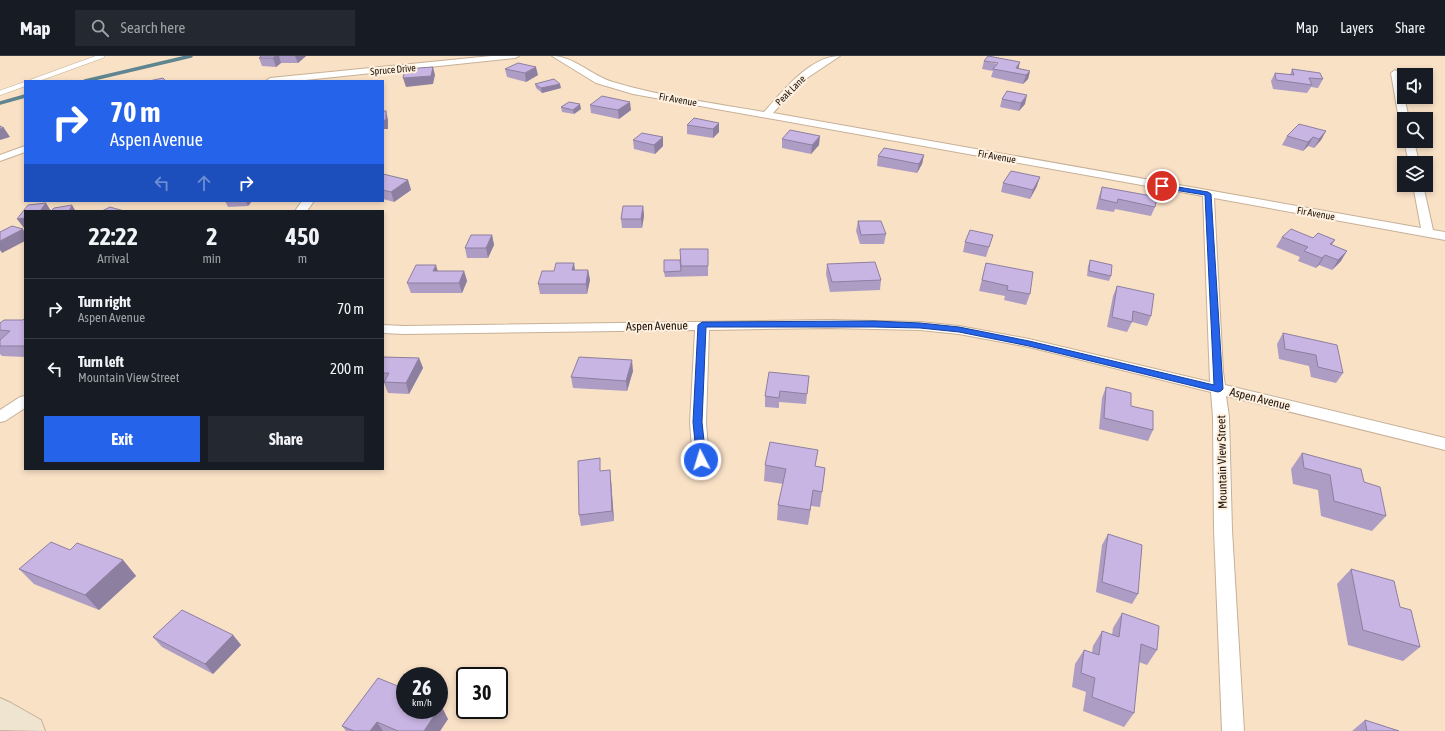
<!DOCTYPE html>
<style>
:root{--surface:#171b24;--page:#242831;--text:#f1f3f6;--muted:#9ea1a6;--line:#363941;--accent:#2563eb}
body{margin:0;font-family:"Asap Condensed",sans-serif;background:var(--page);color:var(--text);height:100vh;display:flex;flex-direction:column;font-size:15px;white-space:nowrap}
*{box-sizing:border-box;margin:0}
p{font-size:13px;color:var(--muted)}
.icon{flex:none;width:22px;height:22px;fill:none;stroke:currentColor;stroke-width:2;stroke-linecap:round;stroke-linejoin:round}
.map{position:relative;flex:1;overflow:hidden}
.side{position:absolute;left:24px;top:154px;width:360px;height:260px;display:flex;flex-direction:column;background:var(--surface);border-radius:0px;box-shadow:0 2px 6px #0003}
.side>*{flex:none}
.hud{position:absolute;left:24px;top:24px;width:360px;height:122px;border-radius:0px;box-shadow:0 2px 6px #0003;background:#2563eb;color:#fff;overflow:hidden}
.tools{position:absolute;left:1397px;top:12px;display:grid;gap:8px}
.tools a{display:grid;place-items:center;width:36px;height:36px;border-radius:0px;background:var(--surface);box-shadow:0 2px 6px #0003;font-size:20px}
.speed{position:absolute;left:396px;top:611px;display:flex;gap:8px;font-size:20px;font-weight:700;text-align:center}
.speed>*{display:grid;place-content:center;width:52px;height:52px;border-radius:50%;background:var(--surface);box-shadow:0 2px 6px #0003;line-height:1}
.speed small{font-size:10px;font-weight:400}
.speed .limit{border:2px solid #111;border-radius:6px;background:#fff;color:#111}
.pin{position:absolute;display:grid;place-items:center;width:34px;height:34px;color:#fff;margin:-17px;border:2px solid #fff;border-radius:50%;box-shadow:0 1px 4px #0007}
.me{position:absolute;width:44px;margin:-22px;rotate:355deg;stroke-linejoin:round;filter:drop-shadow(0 0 3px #0008)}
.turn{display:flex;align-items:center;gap:14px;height:84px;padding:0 20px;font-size:18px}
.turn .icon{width:52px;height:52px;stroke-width:2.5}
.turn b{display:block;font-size:28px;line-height:34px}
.lanes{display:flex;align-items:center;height:38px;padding:0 20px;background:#0003;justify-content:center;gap:20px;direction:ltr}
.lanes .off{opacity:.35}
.eta{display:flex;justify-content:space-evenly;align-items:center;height:68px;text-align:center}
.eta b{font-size:24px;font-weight:700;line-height:28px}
.cta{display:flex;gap:8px;margin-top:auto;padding:8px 20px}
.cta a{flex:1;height:46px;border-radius:0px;background:var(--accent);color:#fff;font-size:16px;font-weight:700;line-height:46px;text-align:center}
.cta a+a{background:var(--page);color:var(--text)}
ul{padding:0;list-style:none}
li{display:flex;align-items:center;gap:12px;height:60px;padding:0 20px;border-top:1px solid var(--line)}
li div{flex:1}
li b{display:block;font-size:15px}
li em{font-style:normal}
header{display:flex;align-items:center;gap:24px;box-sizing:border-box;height:56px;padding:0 20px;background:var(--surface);border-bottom:1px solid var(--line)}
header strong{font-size:19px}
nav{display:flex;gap:22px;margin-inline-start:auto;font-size:14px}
.search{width:280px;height:36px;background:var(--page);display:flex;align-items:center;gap:10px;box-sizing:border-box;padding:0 14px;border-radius:0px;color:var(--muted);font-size:15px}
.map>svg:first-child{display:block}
</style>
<header>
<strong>Map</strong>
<div class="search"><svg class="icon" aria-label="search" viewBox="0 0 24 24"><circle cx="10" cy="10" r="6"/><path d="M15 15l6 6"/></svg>Search here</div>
<nav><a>Map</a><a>Layers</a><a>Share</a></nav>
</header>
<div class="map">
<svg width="1445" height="675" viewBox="0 0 1445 675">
<rect width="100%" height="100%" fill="#f9e1c6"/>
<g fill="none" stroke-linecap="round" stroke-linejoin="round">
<g stroke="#5e8590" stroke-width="3.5">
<polyline points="85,25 191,0"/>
<polyline points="0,47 25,40"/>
</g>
<defs>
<g id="lane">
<polyline points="33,25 102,0"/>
<polyline points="0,37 25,28"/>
</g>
<g id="street">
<polygon points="491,0 519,0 515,2 296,25 266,25 270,22"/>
<path d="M 552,0 C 574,0 592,20 613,26 C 662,41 714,47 764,56 C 783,35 810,0 840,0 L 801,26 L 773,57 L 1421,172 L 1413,129 L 1423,129 L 1433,174 L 1445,176 L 1445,184 L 1214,142 L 1223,316 L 1225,329 L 1445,382 L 1445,394 L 1226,340 L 1229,361 L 1232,474 L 1244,675 L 1222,675 L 1214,474 L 1213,361 L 1211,336 L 1029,291 L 959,278 L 920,274 L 829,272 L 709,274 L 706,367 L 709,404 L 707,408 L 701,410 L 695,408 L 693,404 L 690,367 L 695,274 L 404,278 L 383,277 L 383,269 L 404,270 L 829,264 L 920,266 L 959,270 L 1029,283 L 1210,326 L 1203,140 L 633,38 L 596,27 Z"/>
<polygon points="1395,14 1399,17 1409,63 1404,63 1404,66 1399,63 1391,17"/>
<polygon points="1404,85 1414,85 1419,107 1409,107"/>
<polygon points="25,90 25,96 0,105 0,99"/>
<polygon points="302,145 314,145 307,155 295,155"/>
<polygon points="25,340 25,352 5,365 0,366 0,354 20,341"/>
</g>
<polygon id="secondary" points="0,642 11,647 41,664 45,675 0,674"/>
</defs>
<use href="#lane" stroke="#c7b096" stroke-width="5.5"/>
<use href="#street" stroke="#c7b096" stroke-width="2"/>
<use href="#secondary" stroke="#c7b096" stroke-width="2"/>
<use href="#lane" stroke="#fff" stroke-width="4.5"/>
<use href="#street" fill="#fff" fill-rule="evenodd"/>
<use href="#secondary" fill="#eee4cf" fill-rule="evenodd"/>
</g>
<g fill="#ad9cc3">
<polygon points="261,0 306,0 298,7 281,7 276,11 262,10 259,2"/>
<polygon points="984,5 1030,15 1028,23 1023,28 991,21 993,15 982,13"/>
<polygon points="505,13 538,19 526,26 507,21"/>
<polygon points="1292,13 1323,23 1318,32 1311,31 1307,37 1273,33 1271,25 1275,17 1290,19"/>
<polygon points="535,28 561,32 542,37 536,32"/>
<polygon points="1007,35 1025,48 1019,55 1000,51 1002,43"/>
<polygon points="590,49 631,54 619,63 591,57"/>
<polygon points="561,51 581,53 574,58 562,56"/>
<polygon points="694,62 719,76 713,82 687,78 687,69"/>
<polygon points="1326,75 1321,84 1314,92 1308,90 1303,95 1282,89 1287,80"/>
<polygon points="663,81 663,90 655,98 634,93 633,84"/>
<polygon points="782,83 819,89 811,98 782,92"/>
<polygon points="924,99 922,108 917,117 877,110 878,100"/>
<polygon points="383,118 408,124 411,134 394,146 383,143"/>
<polygon points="1003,127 1037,130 1030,143 1001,136"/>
<polygon points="1102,131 1155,151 1151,160 1115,153 1114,156 1096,153 1099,140"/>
<polygon points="225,145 252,145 248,150 228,151"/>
<polygon points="643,150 644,160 642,172 622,172 621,163"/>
<polygon points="858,165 886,178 884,188 860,188 856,175"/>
<polygon points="492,179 494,189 488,202 467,202 465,192"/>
<polygon points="993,179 986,201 963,196 965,186"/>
<polygon points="1282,181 1313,182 1335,184 1332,189 1341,205 1332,214 1319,209 1316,212 1298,205 1300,201 1276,191"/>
<polygon points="680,193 708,193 708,220 665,221 664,216 680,204"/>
<polygon points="1090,204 1111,220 1109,225 1087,220 1088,210"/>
<polygon points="574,207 575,214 588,214 590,224 587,238 540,238 538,228 554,215"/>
<polygon points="986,207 1030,238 1026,249 1004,244 1005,240 979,235"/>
<polygon points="827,208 881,224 880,234 830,236 826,218"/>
<polygon points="437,215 464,215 467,225 462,237 411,237 407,227"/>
<polygon points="1117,230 1151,260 1147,270 1132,266 1127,276 1107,271 1113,240"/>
<polygon points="25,262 25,301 2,300 0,298 0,267 23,264"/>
<polygon points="1283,277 1343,317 1336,327 1311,321 1309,310 1279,303 1277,288"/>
<polygon points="383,301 419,302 423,312 409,338 388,337 384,327 383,327"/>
<polygon points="633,315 627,335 573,332 571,321"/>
<polygon points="809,320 806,348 779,346 779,352 765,351 765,340"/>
<polygon points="1106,331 1131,350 1153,374 1148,385 1099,373 1102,342"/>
<polygon points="1302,397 1364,426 1386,460 1372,475 1321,460 1318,434 1293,428 1291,413"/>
<polygon points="765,409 816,410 825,412 820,451 811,450 808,469 777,464 778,449 783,428 764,425"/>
<polygon points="601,415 611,424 614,465 581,470 579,459"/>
<polygon points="1108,478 1138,538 1132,548 1096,536 1102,489"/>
<polygon points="70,494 123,504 136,520 99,554 34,528 19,513"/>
<polygon points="1351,513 1400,551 1420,591 1403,605 1348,589 1337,528"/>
<polygon points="1122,557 1157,594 1147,609 1139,606 1134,657 1124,671 1083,655 1086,636 1072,631 1075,608 1084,594 1092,597 1093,590 1102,575 1112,579 1113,572"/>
<polygon points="233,579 241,589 213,618 162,591 153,581"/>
<polygon points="378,622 448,663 440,675 346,675 342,670"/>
<polygon points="1365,664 1399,675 1352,675"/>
</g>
<g fill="#8d7f9f">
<polygon points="276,0 279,0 281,7 276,11 273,2"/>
<polygon points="295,0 306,0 298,7"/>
<polygon points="1020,6 1018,15 1016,12"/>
<polygon points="433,11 435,19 433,28 406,31 403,22"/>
<polygon points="536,11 538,19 526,26 525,17"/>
<polygon points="1030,15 1028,23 1023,28 1026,19"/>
<polygon points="560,28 561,32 542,37 541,32"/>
<polygon points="1027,39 1025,48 1019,55 1021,47"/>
<polygon points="630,46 631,54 619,63 618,54"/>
<polygon points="580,48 581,53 574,58 573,54"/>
<polygon points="386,55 388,64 388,73 383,73 383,64"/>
<polygon points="719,67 719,76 713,82 713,73"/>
<polygon points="4,72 10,81 0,84 0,73"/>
<polygon points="1326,75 1321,84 1314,92 1319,83"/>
<polygon points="820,80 819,89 811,98 812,89"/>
<polygon points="663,81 663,90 655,98 654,89"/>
<polygon points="1313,81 1308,90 1303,95 1308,86"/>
<polygon points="924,99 922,108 917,117 919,108"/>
<polygon points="1040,121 1037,130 1030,143 1033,134"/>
<polygon points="408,124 411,134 394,146 391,136"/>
<polygon points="246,145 252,145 248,150"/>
<polygon points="46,147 51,155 40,155"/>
<polygon points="72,149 75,154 75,155 69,155"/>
<polygon points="643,150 644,160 642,172 641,163"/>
<polygon points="25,162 25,172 24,172 17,163"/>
<polygon points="23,173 25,177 25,185 2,197 0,194 0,185"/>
<polygon points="492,179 494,189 488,202 486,192"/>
<polygon points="1347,195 1341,205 1332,214 1338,204"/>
<polygon points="1325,199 1319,209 1316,212 1322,202"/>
<polygon points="574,207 575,217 572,214"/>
<polygon points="436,209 439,219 433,215"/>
<polygon points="588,214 590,224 587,238 586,228"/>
<polygon points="464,215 467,225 462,237 459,227"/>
<polygon points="419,302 423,312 409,338 406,327"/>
<polygon points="632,304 633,315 627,335 626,325"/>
<polygon points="610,414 611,424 614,465 612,455"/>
<polygon points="813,434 811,450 808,469 810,454"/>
<polygon points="123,504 136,520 99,554 85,539"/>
<polygon points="233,579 241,589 213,618 205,608"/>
<polygon points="441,649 448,663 440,675 424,675 438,654 439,654 439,652"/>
<polygon points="377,666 383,675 370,675"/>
</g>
<g fill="#c9b5e3" stroke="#8d7f9f">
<polygon points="261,0 276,0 273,2 259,2"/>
<polygon points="988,0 1020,6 1016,12 1030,15 1026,19 993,13 998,7 984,5"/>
<polygon points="518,7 536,11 525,17 505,13"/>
<polygon points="433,11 431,20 403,22 405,13"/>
<polygon points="1292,13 1320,17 1323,23 1309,22 1312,29 1276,24 1275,17 1294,19"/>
<polygon points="163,22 166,25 149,25"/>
<polygon points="554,23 560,28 541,32 535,28"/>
<polygon points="1007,35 1027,39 1021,47 1002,43"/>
<polygon points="602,40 630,46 618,54 590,49"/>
<polygon points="569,46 580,48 573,54 561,51"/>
<rect x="383" y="55" width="3" height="9"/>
<polygon points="694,62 719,67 713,73 687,69"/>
<polygon points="1299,68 1326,75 1319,83 1313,81 1308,86 1287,80"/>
<polygon points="0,70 4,72 0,73"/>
<polygon points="790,74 820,80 812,89 782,83"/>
<polygon points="642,77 663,81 654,89 633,84"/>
<polygon points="884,92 924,99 919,108 878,100"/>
<polygon points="1011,115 1040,121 1033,134 1003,127"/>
<polygon points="383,118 408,124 391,136 383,134"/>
<polygon points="1102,131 1157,141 1155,151 1118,143 1117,147 1100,143"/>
<polygon points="46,147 40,155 25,155 25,162 17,163 28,149"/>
<polygon points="72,149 69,155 51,155 54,152"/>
<polygon points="623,150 643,150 641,163 621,163"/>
<polygon points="110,151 124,155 102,155"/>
<polygon points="858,165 881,165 886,178 861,179"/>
<polygon points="12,170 23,173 0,185 0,176"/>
<polygon points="1291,173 1313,182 1318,177 1335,184 1330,188 1347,195 1338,204 1325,199 1322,202 1304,195 1308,191 1282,181"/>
<polygon points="970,174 993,179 989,191 965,186"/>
<polygon points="471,179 492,179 486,192 465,192"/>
<polygon points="680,193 708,193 708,210 681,210"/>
<polygon points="664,204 680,204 681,215 664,216"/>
<polygon points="1090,204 1112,209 1111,220 1089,215"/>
<polygon points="875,206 881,224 832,226 827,208"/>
<polygon points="556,207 574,207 572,214 588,214 586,228 538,228 542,215 554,215"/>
<polygon points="986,207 1033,216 1030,238 1007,234 1008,230 982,224"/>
<polygon points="416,209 436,209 433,215 464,215 459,227 407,227"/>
<polygon points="1117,230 1154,238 1151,260 1133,255 1132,266 1112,261"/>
<polygon points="25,262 25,290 0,290 0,284 10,275 0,274 0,267 4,264 23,264"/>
<polygon points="1283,277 1337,289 1343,317 1318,311 1316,299 1285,293"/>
<polygon points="383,301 419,302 406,327 384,326 389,317 383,317"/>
<polygon points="579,301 632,304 626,325 571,321"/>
<polygon points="769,316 809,320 807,338 780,335 779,342 765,340"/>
<polygon points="1106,331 1131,337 1131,350 1153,355 1153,374 1104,362"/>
<polygon points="770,386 818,394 815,410 825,412 822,436 813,434 810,454 778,449 786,413 765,409"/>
<polygon points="1302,397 1361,413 1364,426 1380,431 1386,460 1334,445 1330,419 1304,412"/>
<polygon points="600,402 600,415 610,414 612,455 579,459 578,405"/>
<polygon points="1108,478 1142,489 1138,538 1102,526"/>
<polygon points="51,486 70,494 77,487 123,504 85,539 19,513"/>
<polygon points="1351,513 1394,525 1400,551 1411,554 1420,591 1363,574"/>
<polygon points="182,554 233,579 205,608 153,581"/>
<polygon points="1122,557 1159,570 1157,594 1141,588 1134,657 1092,641 1095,622 1081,617 1084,594 1099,599 1102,575 1119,581"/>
<polygon points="378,622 405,633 405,654 438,654 424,675 398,675 377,666 370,675 354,675 342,670"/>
<polygon points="439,648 441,649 439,652"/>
<polygon points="1365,664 1399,675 1367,675"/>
</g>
<polygon fill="#2563eb" stroke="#184099" points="1160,128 1208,136 1211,138 1223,333 1221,335 1218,336 1029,290 959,276 920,272 874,271 706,271 702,366 706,404 704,406 697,406 693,366 698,269 702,266 874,265 920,267 959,271 1029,285 1214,329 1205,139 1162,132 1160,131"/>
<g text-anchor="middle" stroke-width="4" stroke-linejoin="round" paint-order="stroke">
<g font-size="10" fill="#1c140a" stroke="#fff0e0">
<text transform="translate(393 13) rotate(-5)" y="4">Spruce Drive</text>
<text transform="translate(790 34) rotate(-45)" y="4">Peak Lane</text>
<text transform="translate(678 43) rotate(10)" y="4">Fir Avenue</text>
<text transform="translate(997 100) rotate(10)" y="4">Fir Avenue</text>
<text transform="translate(1316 157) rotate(10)" y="4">Fir Avenue</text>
</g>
<g font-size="12" fill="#1c140a" stroke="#fff0e0">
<text transform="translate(657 270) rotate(-1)" y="4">Aspen Avenue</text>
<text transform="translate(1260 343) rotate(14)" y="4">Aspen Avenue</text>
<text transform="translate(1222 406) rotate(-91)" y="4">Mountain View Street</text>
</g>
</g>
</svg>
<div class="tools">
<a><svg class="icon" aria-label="sound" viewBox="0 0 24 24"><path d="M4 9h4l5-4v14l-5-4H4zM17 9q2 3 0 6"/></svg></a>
<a><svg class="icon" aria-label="search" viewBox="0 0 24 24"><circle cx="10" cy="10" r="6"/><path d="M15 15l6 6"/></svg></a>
<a><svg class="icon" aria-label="layers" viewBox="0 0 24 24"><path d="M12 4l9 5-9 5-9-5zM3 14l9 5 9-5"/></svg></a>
</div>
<div class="speed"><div>26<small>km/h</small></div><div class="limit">30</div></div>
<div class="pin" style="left:1162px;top:130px;background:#d93025"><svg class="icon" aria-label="arrive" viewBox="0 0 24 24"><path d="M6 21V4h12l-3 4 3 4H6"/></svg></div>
<svg class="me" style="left:701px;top:404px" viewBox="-20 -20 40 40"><circle r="17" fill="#2563eb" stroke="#fff" stroke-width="3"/><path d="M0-11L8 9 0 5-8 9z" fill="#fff"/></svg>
<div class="hud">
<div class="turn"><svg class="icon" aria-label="right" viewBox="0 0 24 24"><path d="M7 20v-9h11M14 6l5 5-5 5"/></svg><div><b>70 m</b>Aspen Avenue</div></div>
<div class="lanes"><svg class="icon off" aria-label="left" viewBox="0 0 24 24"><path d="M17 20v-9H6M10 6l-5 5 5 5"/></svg><svg class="icon off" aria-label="ahead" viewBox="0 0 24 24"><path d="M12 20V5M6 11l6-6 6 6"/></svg><svg class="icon" aria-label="right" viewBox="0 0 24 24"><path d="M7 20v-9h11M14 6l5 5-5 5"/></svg></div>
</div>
<section class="side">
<div class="eta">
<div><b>22:22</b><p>Arrival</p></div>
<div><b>2</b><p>min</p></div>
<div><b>450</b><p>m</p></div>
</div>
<ul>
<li><svg class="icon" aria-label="right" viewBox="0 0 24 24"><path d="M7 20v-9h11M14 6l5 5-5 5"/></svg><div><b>Turn right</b><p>Aspen Avenue</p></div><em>70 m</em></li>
<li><svg class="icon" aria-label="left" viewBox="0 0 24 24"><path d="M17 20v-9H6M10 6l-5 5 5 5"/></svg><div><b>Turn left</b><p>Mountain View Street</p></div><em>200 m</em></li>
</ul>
<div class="cta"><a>Exit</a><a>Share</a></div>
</section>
</div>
